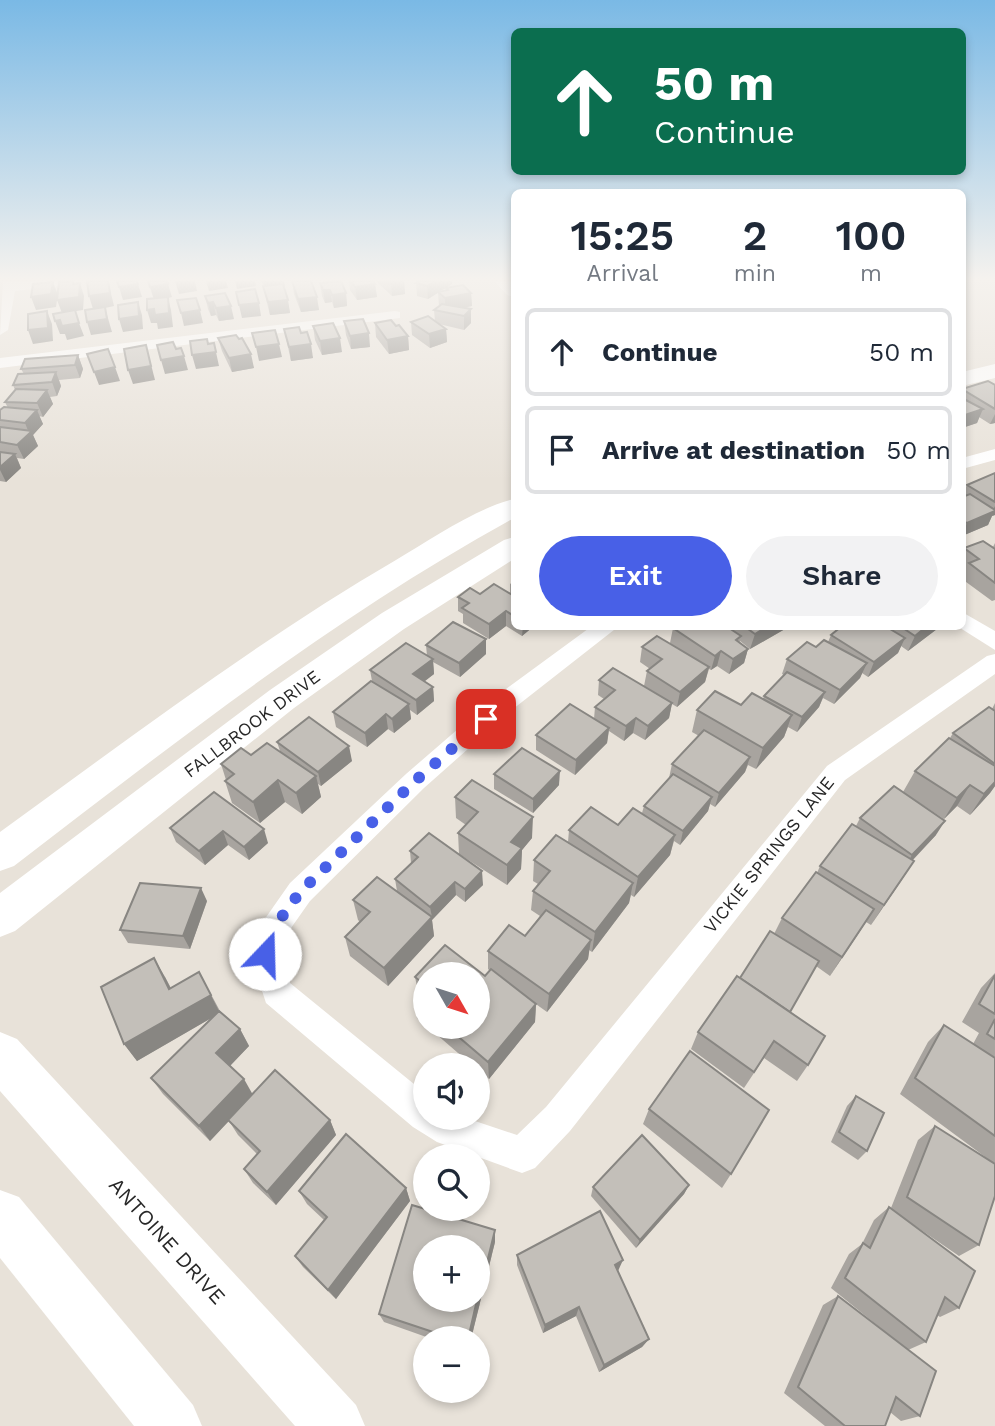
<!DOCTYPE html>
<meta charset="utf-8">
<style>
:root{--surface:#fff;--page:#f2f2f3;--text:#1f2937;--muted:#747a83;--line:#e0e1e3;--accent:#4860e7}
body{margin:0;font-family:"Work Sans",sans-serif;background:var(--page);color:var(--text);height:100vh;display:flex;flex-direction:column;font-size:26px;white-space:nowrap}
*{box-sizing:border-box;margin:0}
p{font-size:23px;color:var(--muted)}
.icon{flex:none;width:38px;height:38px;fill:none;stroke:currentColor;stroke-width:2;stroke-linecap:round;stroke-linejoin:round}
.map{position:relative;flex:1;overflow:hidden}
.panel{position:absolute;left:511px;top:189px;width:455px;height:441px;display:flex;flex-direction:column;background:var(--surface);border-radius:10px;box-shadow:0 4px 10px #0003}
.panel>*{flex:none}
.banner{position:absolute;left:511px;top:28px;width:455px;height:147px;border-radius:10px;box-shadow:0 4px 10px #0003;background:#0b6e4f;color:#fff;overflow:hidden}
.needle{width:46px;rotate:129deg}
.buttons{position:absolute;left:413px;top:962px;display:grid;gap:14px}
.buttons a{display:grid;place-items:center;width:77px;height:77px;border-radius:50%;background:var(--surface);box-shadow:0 4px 10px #0003;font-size:35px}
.pin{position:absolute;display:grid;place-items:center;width:60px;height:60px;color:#fff;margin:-30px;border-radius:14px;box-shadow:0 4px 10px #0006}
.me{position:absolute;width:77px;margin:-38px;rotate:21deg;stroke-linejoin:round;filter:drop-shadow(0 0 5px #0008)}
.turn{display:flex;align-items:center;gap:24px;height:147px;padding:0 28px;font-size:32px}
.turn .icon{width:91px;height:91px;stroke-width:2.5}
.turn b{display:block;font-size:49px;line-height:60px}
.eta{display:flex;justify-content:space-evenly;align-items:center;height:119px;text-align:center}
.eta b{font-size:42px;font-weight:600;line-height:49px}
.action{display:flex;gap:14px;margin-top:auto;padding:14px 28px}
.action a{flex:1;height:80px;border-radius:42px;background:var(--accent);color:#fff;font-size:28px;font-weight:600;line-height:80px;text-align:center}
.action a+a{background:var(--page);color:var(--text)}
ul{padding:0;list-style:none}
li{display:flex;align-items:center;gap:21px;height:88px;margin:0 14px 10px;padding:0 14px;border:4px solid var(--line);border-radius:10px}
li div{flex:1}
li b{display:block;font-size:26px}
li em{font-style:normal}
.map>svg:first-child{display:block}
</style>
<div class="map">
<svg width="995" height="1426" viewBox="0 0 995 1426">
<rect width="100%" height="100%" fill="#e8e2d9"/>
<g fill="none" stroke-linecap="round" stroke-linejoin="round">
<g fill="#fff" fill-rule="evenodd">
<polygon points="3,281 77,281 70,285 15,291 8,330 0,335"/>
<polygon points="395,311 400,312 400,318 0,368 0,358"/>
<polygon points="995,449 995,460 962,469 962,458"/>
<polygon points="962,612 995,631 995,650 957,626 962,626"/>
<polygon points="592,626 619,626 513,709 424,788 310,901 284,938 280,954 290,983 425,1093 425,1118 466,1118 517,1135 546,1107 827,766 987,656 995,654 995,674 845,780 570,1131 535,1168 522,1173 437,1142 413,1127 266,1003 250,954 255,933 290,883 406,774 495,697"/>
</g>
<g fill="#fff" fill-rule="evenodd">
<polygon points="494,281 514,281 514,297 507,295"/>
<polygon points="995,364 995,378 962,386 962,372"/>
<path d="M 514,499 L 514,518 C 335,616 176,742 14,866 L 0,871 L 0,832 C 130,738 257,641 396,560 C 430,540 476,508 514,499 Z"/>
<polygon points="514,537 514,559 404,629 294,708 15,931 0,937 0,893 270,690 382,613 504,540"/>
<polygon points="0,1032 17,1039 356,1405 365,1426 295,1426 0,1091"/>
<polygon points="0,1190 19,1197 193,1405 202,1426 134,1426 0,1258"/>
</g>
</g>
<g fill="#a8a49f">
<polygon points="261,281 284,281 285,287 284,287 290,313 270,315 266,299 264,286"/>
<polygon points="291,281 311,281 319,310 301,312 294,294 292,281"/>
<polygon points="349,281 373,281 375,284 377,297 357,300 350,290"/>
<polygon points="376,281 404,281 405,294 392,296"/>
<polygon points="416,281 452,281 452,284 428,299 417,296"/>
<polygon points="320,283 346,293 347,306 334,308 332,302 325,303 322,296"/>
<polygon points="446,288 471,293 472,306 463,308 471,323 464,330 439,324 446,329 447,342 430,348 412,335 411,322 435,321 434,310 439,306 438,292 446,291"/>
<polygon points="205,296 234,319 219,321 216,315 211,316 208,309"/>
<polygon points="344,321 370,347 351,349 346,335"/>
<polygon points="375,323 396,326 408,336 409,350 389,354 376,337"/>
<polygon points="313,326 342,352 322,355 315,340"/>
<polygon points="284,329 301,333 313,358 291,361"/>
<polygon points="218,338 239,339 254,368 232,372 222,351"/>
<polygon points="78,355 83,369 80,378 59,380 61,386 57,396 50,397 53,404 43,417 39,416 43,424 33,435 38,446 24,459 17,458 21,468 6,482 0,481 0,410 8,408 5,402 15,390 13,385 24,374 21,369"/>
<polygon points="995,385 995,423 990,424 979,417 977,423 962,428 962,389"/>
<polygon points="995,473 995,515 992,516 988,525 962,536 962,494 967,485"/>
<polygon points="995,543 995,600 992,601 962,579 962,575 966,569 962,567 962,551 964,548 993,547"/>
<polygon points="514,581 514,626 534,626 522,636 506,626 489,639 463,623 463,614 458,611 458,597 510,593 510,584"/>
<polygon points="675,626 786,626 785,629 750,649 740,641 739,643 748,649 744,663 729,674 717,666 711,670 709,669 705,682 677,707 672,704 669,718 645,740 633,733 624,741 609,731 607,743 575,775 536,750 536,735 594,719 595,707 604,699 598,695 599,680 659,695 644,686 647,671 650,669 640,662 642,647 685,653 670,643 673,628"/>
<polygon points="842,626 939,626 937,629 908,651 901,646 898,653 868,677 862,673 860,678 834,704 823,698 819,707 797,732 788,727 784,737 756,769 748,765 745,772 715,807 710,804 708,811 680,845 674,841 670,855 634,897 631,895 629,903 592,952 589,950 588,959 547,1012 526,997 536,1004 535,1022 489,1079 478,1069 478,1066 473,1066 428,1027 478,1027 478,975 425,975 425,1025 417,1018 415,1000 419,996 415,977 445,945 485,976 490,971 488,969 488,951 509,925 525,936 540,916 531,910 533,891 538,884 533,881 534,860 556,835 568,842 569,830 591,807 618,825 633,808 642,813 644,806 669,778 672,764 699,736 692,732 697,710 715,691 741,705 752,693 763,699 764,696 784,675 782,674 787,659 807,642 816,647 824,640 828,642 831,635"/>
<polygon points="426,645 486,654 460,677 433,662 434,674 424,681 433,687 434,701 417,715 410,710 411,719 394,733 388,729 367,747 336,727 333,712 372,681 370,670 427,656"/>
<polygon points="995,703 995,786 990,793 970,815 957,806 944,819 903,792 915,771 950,738 953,733 992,709"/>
<polygon points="277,742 352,761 321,786 318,784 321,797 302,814 285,802 260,823 232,803 225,781 226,780 221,764 251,755 280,751"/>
<polygon points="494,774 559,785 533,813 494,789"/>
<polygon points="214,792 268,843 249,860 228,845 205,865 176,842 170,828"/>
<polygon points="455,797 532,838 522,850 521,869 507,885 459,854 458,833 466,825 456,818"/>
<polygon points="860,818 936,835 913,860 914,861 901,881 871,925 866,922 830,976 816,966 790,1012 808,1065 797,1081 764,1058 744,1088 691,1049 698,1032 774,934 782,918 817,873 820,866 856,826"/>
<polygon points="410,851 483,885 465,902 456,895 432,920 434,936 388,986 350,956 345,937 360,922 358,920 353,900 397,891 395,879 411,863"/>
<polygon points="207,901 190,949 128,943 120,930"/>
<polygon points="199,972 220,1011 240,1029 249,1046 230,1066 252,1094 330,1120 336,1135 276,1205 253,1183 244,1169 257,1154 238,1135 229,1121 210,1141 163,1094 151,1078 213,1017 137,1061 124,1044 165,977 171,988"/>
<polygon points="995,973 995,1196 979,1245 959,1256 908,1221 959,1308 940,1317 937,1315 926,1342 908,1350 920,1416 901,1421 890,1412 885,1426 825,1426 784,1393 823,1305 838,1296 888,1334 831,1288 849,1254 862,1244 874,1220 889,1207 891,1208 918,1140 935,1126 988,1159 900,1094 928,1042 944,1025 973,1044 979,1033 962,1022 981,988"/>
<polygon points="856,1096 867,1151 858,1160 831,1142 847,1106"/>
<polygon points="649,1109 731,1174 722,1188 643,1124"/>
<polygon points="689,1185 684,1194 636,1248 591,1196 593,1187"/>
<polygon points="406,1188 410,1201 336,1299 303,1267 295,1256 324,1220 307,1204 299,1191"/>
<polygon points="495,1242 471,1339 432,1339 384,1322 379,1314"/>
<polygon points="517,1255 618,1271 649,1339 642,1347 599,1372 576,1316 543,1333 517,1265"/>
</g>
<g fill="#888682">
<polygon points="108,281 114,306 105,308 112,332 91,335 87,322 93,309 89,296"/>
<polygon points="175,281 195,281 197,291 179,294"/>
<polygon points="206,281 226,281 228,288 209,291"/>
<polygon points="235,281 255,281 256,286 237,289"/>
<polygon points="264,281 284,281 285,287 266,290"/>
<polygon points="404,281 405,294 392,296 391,284"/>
<polygon points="436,281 452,281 452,284 428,299 427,286"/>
<polygon points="53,282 58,295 80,283 84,296 83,310 62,313 57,300 56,307 36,310 31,297"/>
<polygon points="138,284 142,297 123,300 119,287"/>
<polygon points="168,284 172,297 168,298 171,310 173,327 158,329 157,323 151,323 147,310 154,309 154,300 150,287"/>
<polygon points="375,284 377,297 357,300 355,287"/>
<polygon points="323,290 330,290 332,302 325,303"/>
<polygon points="346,293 347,306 334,308 332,295"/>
<polygon points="471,293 472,306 445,311 445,298"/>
<polygon points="317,297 319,310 301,312 298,299"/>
<polygon points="288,300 290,313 270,315 268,302"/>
<polygon points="138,302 142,315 143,329 123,332 119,319"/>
<polygon points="213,302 216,315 211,316 208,303"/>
<polygon points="259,303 261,316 242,318 239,305"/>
<polygon points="231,306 234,319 219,321 216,308"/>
<polygon points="471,309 471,323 464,330 464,316"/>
<polygon points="200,310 203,323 184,326 181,313"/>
<polygon points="47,311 52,324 53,341 33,344 28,330"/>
<polygon points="60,320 79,323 84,336 67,340 65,334 60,334 55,321"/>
<polygon points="446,329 447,342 430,348 429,334"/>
<polygon points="369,333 370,347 351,349 350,336"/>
<polygon points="408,336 409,350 389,354 387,340"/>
<polygon points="340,338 342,352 322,355 320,341"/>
<polygon points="214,343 219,366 196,369 192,355 210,353"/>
<polygon points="279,344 282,357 259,361 256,347"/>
<polygon points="311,344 313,358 291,361 289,347"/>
<polygon points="146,345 155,380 133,384 128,370"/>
<polygon points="251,354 254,368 232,372 229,358"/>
<polygon points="78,355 83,369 80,378 75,365"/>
<polygon points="184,356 188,370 165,374 161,360"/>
<polygon points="115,367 120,381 99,385 94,372"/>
<polygon points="56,372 61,386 57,396 52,382"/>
<polygon points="47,390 53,404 43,417 37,403"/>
<polygon points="983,409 977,423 962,428 962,416"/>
<polygon points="37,410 43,424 33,435 38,446 24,459 17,445 29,433 25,423"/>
<polygon points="995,414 995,423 990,424"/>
<polygon points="15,454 21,468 6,482 0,470 0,467"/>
<polygon points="995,506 995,515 992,516 988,525 962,536 962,532 967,523 992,512"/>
<polygon points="506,611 506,626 489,639 489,624"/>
<polygon points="523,626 534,626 522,636"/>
<polygon points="768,626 786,626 785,629 750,649 755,634"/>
<polygon points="927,626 939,626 937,629 908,651 915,636"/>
<polygon points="905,638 898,653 868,677 874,662"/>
<polygon points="486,639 486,654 460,677 459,663"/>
<polygon points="748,649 744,663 729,674 733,659"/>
<polygon points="721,651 717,666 711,670 715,656"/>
<polygon points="433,659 434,674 415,689 413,674"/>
<polygon points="867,663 860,678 834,704 840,690"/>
<polygon points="709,667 705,682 677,707 680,692"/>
<polygon points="433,687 434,701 417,715 416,700"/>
<polygon points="825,692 819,707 797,732 802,717"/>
<polygon points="672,703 669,718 645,740 648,726"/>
<polygon points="409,704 411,719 394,733 392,719"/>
<polygon points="386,714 388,729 367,747 365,733"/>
<polygon points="792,715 784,737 756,769 763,748"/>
<polygon points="636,718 633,733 624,741 626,726"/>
<polygon points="609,728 607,743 575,775 576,760"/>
<polygon points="349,746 352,761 321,786 318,772"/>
<polygon points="750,757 745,772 715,807 719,793"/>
<polygon points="560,771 559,785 533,813 533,799"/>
<polygon points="316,776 321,797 302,814 296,793"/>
<polygon points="278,780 285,802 260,823 253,802"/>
<polygon points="995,782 995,786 990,793 970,815 984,794"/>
<polygon points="970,785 957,806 944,819 957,798"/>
<polygon points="712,797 708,811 680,845 683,831"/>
<polygon points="533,817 532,838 522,850 521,869 507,885 507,865 511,842"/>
<polygon points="945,821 936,835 904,869 912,855"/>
<polygon points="264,829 268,843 249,860 244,847"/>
<polygon points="223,831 228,845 205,865 199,851"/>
<polygon points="675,835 670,855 634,897 638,877"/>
<polygon points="914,861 901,881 871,925 884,905"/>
<polygon points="482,871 483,885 465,902 465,889"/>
<polygon points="455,882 456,895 432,920 434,936 388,986 384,968 432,917 430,907"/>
<polygon points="633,883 629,903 592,952 595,932"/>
<polygon points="201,888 207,901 190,949 183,936"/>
<polygon points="874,909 862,928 830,976 842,957"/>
<polygon points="591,940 588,959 547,1012 549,994"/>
<polygon points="154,958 165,977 180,1007 169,989"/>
<polygon points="199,972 220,1013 137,1061 124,1044"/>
<polygon points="536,1004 535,1022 489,1079 488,1062"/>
<polygon points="240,1029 249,1046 226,1070 216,1053"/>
<polygon points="244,1079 253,1095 210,1141 199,1126"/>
<polygon points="330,1120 336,1135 276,1205 267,1192"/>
<polygon points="689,1185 684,1194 636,1248 640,1240"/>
<polygon points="406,1188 410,1201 336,1299 328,1290"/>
<polygon points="495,1230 495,1242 471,1339 468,1339"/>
<polygon points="623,1260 618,1271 615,1265"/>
<polygon points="579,1307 576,1316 543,1333 545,1325"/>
<polygon points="649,1339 642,1347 599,1372 604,1365"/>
</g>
<g fill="#c3bfb9" stroke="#888682" stroke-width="2">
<polygon points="73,281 73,284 80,283 79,297 57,300 59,282"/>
<polygon points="87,281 108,281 110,293 89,296"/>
<polygon points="117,281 137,281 138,284 119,287"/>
<polygon points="148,281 167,281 168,284 150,287"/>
<polygon points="292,281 311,281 317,297 298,299"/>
<polygon points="341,281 346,293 332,295 330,290 323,290 320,283"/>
<polygon points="351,281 373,281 375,284 355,287"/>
<polygon points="388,281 404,281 391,284"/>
<polygon points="420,281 436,281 427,286 416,283"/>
<polygon points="53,282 51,294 31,297 33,284"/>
<polygon points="283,284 288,300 268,302 263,286"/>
<polygon points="463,285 471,293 445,298 438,292 448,290 446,288"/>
<polygon points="255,289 259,303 239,305 236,292"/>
<polygon points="225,293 231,306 216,308 213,302 208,303 205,296"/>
<polygon points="168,297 169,313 155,315 154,309 147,310 147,299"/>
<polygon points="196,298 200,310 181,313 177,300"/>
<polygon points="138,302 139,316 119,319 118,305"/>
<polygon points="442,304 471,309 464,316 434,310"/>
<polygon points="105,307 107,319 87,322 85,310"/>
<polygon points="75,310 79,323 62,326 60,320 55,321 53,314"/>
<polygon points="47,311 48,328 28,330 28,314"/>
<polygon points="428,316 446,329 429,334 411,322"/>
<polygon points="363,319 369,333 350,336 344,321"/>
<polygon points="391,320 396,326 399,325 408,336 387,340 375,323"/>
<polygon points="333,323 340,338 320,341 313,326"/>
<polygon points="299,327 301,333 307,332 311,344 289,347 284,329"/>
<polygon points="275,330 279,344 256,347 252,333"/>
<polygon points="236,335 239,339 242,338 251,354 229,358 218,338"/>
<polygon points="207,339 208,344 214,343 216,352 192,355 190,341"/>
<polygon points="173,342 176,349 181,348 184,356 161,360 157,345"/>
<polygon points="146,345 151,366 128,370 124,349"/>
<polygon points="108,349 115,367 94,372 87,354"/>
<polygon points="78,355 75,365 21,369 25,359"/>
<polygon points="56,372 52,382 13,385 18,374"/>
<polygon points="988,381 995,385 995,409 962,389"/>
<polygon points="16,389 47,390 37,403 5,402"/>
<polygon points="962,398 983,409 962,416"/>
<polygon points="4,407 37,410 25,423 0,420 0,410"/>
<polygon points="0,427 32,431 17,445 0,442"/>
<polygon points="0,452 15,454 0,467"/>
<polygon points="995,473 995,502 967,485"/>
<polygon points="970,494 995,510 995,511 967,523 962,520 962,497"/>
<polygon points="983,541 995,549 995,583 969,563 979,559 964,548"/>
<polygon points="494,584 514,596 514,616 506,611 489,624 462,608 469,603 458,597 470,588 480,594"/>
<polygon points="453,622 486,639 459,663 426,645"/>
<polygon points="675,626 726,626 741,636 736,640 748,649 733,659 721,651 715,656 673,628"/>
<polygon points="744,626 768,626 755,634"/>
<polygon points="842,626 885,626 905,638 874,662 831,635"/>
<polygon points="900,626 927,626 915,636"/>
<polygon points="657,636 709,667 680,692 647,671 662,659 642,647"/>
<polygon points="824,640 867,663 840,690 787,659 807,642 816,647"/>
<polygon points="406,643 433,659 413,674 433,687 416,700 370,670"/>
<polygon points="613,668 672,703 648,726 636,718 626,726 595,707 615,690 599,680"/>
<polygon points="787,672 825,692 802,717 764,696"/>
<polygon points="371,681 409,704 392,719 386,714 365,733 333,712"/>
<polygon points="715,691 741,705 752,693 792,715 763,748 697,710"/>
<polygon points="570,704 609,728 576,760 536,735"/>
<polygon points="989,707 995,711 995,764 953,733"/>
<polygon points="309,717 349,746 318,772 277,742"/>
<polygon points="704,730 750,757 719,793 672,764"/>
<polygon points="949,738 995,766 995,782 984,794 970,785 957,798 915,771"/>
<polygon points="267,743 316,776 296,793 278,780 253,802 225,781 234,774 221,764 241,748 251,755"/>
<polygon points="522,748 560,771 533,799 494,774"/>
<polygon points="673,774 712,797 683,831 644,806"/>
<polygon points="472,780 533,817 511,842 522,848 507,865 458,833 478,812 455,797"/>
<polygon points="894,786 945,821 912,855 860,818"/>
<polygon points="214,792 264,829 244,847 223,831 199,851 170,828"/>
<polygon points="591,807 618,825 633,808 675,835 638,877 569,830"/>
<polygon points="852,824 914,861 884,905 820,866"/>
<polygon points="429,833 482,871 465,889 455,882 430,907 395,879 418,857 410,851"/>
<polygon points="556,835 633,883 595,932 533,891 550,871 534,860"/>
<polygon points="816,872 874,909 842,957 782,918"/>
<polygon points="377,877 432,917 384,968 345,937 370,912 353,900"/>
<polygon points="140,883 201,888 183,936 120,930"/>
<polygon points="546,910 591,940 549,994 488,951 509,925 525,936"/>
<polygon points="770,931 819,961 790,1012 740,978"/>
<polygon points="445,945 485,976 491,969 536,1004 488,1062 447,1027 478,1027 478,975 425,975 425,985 415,977"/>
<polygon points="154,958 169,989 199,972 211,995 124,1044 101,987"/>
<polygon points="995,975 995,1014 979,1004"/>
<polygon points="737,976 825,1036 808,1065 774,1041 754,1072 698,1032"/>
<polygon points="425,989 425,1009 415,1000"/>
<polygon points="219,1011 240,1029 216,1053 244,1079 199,1126 151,1078"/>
<polygon points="995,1019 995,1039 987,1034"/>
<polygon points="944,1025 995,1058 995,1136 915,1078"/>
<polygon points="690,1051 769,1110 731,1174 649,1109"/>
<polygon points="275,1070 330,1120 267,1192 244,1169 260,1151 228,1120"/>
<polygon points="856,1096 884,1113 867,1151 839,1132"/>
<polygon points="935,1126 995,1164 995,1196 979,1245 907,1197"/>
<polygon points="346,1134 406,1188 328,1290 295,1256 327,1217 299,1191"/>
<polygon points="642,1135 689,1185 640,1240 593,1187"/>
<polygon points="412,1205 495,1230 478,1299 478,1248 425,1248 425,1300 477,1300 468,1339 454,1339 379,1314"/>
<polygon points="889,1207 975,1271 959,1308 945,1297 926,1342 845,1278 863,1243 870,1248"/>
<polygon points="600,1211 623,1260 615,1265 649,1339 604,1365 579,1307 545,1325 517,1255"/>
<polygon points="838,1296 936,1371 920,1416 896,1397 885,1426 845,1426 798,1387"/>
</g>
<linearGradient id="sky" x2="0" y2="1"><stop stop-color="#7ab9e5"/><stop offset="0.58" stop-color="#f5f2ee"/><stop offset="1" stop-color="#f5f2ee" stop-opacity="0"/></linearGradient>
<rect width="995" height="481" fill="url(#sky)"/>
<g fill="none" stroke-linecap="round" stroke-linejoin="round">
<polyline stroke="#4860e7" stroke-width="12" stroke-dasharray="0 21.6" points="265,954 270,933 300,892 415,781 486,719"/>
</g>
<g text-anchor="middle" stroke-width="5" stroke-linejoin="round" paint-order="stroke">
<g font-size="18" fill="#272727" stroke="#fff">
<text transform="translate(252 724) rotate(-37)" y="6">FALLBROOK DRIVE</text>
<text transform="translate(769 855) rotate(-51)" y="6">VICKIE SPRINGS LANE</text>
</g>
<g font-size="21" fill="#272727" stroke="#fff">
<text transform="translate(167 1241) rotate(48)" y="7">ANTOINE DRIVE</text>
</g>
</g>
</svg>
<div class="buttons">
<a><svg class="needle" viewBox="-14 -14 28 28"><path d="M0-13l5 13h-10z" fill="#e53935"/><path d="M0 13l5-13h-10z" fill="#747a83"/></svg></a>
<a><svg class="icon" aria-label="sound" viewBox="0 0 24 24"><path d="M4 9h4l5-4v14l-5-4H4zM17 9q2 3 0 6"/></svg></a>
<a><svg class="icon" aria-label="search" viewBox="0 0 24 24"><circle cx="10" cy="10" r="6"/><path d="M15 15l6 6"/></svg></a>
<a>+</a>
<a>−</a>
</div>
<div class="pin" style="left:486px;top:719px;background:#d93025"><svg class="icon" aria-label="arrive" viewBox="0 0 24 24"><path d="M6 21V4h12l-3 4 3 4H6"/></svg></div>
<svg class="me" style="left:265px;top:954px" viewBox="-20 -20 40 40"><circle r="19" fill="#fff"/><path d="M0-13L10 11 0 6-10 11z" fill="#4860e7"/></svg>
<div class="banner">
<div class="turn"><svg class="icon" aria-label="ahead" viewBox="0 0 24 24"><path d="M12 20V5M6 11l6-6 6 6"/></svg><div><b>50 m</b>Continue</div></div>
</div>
<section class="panel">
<div class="eta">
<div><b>15:25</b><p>Arrival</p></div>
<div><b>2</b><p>min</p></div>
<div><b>100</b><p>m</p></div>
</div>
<ul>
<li><svg class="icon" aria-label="ahead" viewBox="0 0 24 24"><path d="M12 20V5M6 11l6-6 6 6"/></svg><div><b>Continue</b></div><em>50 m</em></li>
<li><svg class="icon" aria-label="arrive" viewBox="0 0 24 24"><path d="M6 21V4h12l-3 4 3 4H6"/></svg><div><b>Arrive at destination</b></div><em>50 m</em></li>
</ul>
<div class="action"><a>Exit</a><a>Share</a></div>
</section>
</div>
